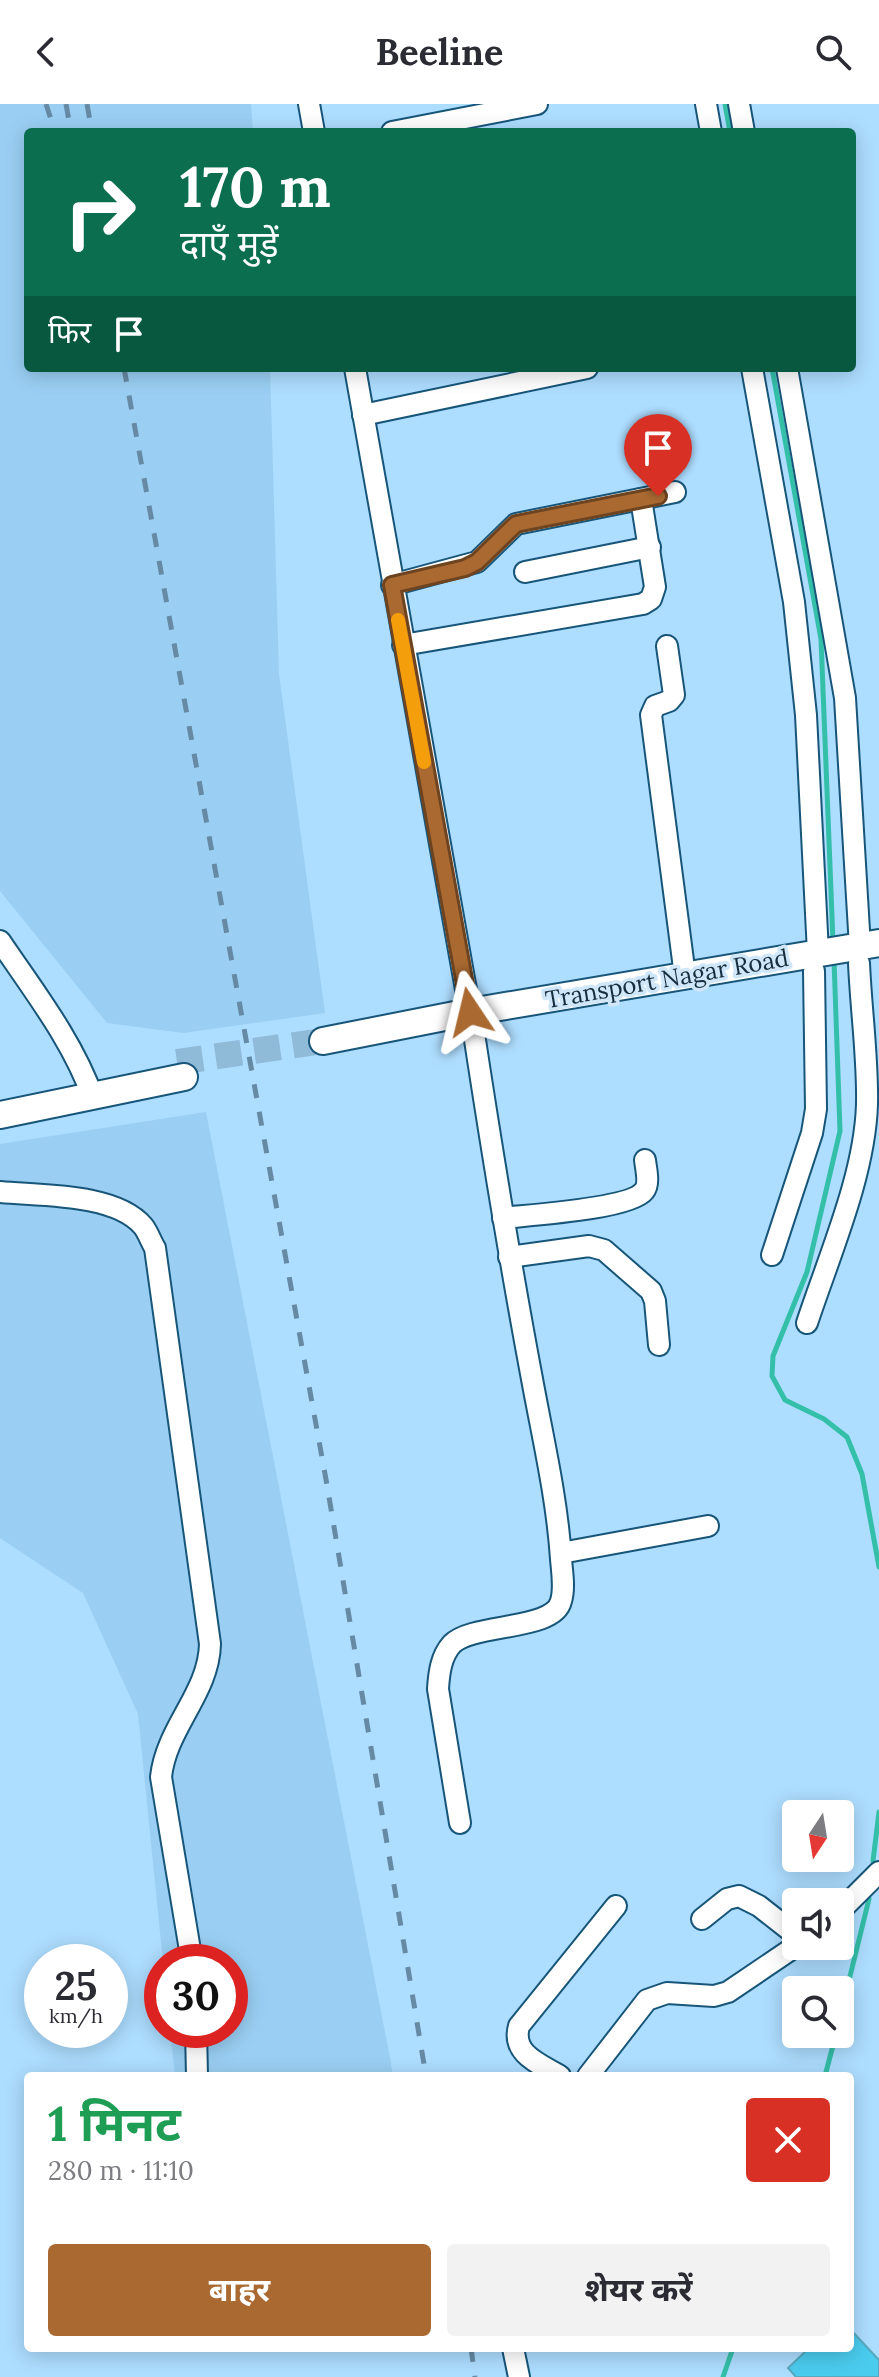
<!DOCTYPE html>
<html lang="hi">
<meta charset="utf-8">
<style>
:root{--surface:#fff;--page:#f2f2f3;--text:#2b2b33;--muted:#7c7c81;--accent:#a96931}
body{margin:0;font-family:Lora,"Noto Sans Devanagari",serif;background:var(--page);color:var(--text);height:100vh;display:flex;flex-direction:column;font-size:30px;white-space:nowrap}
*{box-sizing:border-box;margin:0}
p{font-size:26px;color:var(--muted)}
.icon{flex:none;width:44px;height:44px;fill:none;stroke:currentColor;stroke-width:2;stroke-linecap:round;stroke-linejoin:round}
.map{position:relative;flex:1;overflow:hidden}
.sheet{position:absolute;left:24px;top:1968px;width:830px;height:280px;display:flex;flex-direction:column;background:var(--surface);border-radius:8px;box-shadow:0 4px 20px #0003}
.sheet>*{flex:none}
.guide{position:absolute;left:24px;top:24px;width:832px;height:244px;border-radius:8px;box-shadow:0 4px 20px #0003;background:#0b6e4f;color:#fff;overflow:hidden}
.needle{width:52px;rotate:192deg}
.fabs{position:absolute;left:782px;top:1696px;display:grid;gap:16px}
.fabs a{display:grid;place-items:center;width:72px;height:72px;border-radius:8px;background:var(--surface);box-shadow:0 4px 20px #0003;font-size:40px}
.speed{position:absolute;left:24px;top:1840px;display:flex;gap:16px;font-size:40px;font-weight:700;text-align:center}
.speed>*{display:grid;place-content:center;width:104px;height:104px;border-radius:50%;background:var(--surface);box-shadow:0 4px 20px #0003;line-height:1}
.speed small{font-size:20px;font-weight:400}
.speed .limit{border:12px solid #d22;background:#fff;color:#111}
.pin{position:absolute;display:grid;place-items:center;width:68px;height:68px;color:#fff;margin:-82px -34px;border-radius:50% 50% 50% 0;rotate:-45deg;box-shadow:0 0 8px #0007}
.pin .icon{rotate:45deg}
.me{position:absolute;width:88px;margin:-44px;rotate:350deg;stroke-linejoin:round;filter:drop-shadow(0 0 6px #0008)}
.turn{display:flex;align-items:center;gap:28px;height:168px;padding:0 24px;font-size:36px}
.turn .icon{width:104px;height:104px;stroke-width:2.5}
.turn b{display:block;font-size:56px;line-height:68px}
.then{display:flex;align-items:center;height:76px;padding:0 24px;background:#0003;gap:16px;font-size:30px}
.round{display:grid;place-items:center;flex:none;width:84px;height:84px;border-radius:8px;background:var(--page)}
.headline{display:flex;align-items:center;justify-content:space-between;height:136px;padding:0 24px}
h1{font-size:48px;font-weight:700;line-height:60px;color:#1e9e55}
.action{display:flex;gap:16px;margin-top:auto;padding:16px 24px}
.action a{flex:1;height:92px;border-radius:8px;background:var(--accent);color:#fff;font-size:32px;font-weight:700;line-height:92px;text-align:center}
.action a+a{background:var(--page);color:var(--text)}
header{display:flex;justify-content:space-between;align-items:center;height:104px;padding:0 24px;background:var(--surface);font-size:36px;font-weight:700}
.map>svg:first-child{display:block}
</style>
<header><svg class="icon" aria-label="back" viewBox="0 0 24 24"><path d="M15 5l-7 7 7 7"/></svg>Beeline<svg class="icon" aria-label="search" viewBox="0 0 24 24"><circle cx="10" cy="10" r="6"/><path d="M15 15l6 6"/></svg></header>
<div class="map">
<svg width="879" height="2273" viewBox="0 0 879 2273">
<rect width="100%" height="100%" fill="#adddff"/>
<g fill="#9acff3">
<polygon points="0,0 251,0 253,28 28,28 28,264 270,264 279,570 325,909 183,929 107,919 0,787"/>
<polygon points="206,1008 390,1954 393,1972 175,1972 170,1926 230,1926 230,1858 163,1858 138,1610 83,1489 0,1434 0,1040"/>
</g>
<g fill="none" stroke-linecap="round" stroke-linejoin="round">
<g stroke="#33bfa8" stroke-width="5">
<polyline points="725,0 730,28"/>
<polyline points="772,264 821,535 833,838"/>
<polyline points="834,856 840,1027 807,1168 773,1252 772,1272 785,1296 824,1315 847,1333 862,1370 879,1463"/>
<polyline points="873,1757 879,1708"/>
<polyline points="840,1913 869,1795"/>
<polyline points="825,1972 836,1930"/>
<polyline points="723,2273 733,2244"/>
</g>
</g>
<polygon fill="#4accee" stroke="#58a8bf" stroke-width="2" points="850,2225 879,2256 879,2273 796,2273 788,2264 809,2244 850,2244"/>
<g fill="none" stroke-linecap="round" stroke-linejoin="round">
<polyline stroke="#8fbad8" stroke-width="26" stroke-dasharray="26 13" stroke-linecap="butt" points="177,958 323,937"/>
<defs>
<g id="minor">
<polyline points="309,0 314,28"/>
<polyline points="706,0 711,28"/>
<polyline points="739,0 744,28"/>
<polyline points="392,28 537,0"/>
<polyline points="355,264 470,908"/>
<polyline points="752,264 794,498 806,611 818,849"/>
<polyline points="787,264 845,594 860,843"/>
<polyline points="363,311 587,264"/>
<polyline points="525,468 650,443"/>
<polyline points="392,481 477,458 516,420 675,388"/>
<polyline points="403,541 643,500 651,495 655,483 641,395"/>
<polyline points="667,542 674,591 669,597 655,602 651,611 685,872"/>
<path d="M 0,837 C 33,886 73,937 93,994"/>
<path d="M 0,1088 C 40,1092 115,1089 143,1122 C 148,1128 151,1138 155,1144 L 210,1540 C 209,1589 166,1624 161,1673 L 192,1858"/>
<path d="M 503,1114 C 529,1111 630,1105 644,1087 C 650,1080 646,1065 645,1056"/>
<polyline points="772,1151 812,1029 816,1005 814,867"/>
<polyline points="509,1153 589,1142 604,1146 651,1187 655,1197 659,1241"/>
<path d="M 807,1219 C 829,1152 865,1071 867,1000 C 868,954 861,906 859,859"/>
<polyline points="561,1449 708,1422"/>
<path d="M 460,1719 L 438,1585 C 439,1569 441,1552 452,1540 C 473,1519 554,1527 561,1497 C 565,1484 562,1468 561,1455 C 557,1394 543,1335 532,1275 C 510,1158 491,1041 473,923"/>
<polyline points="840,1807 879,1768"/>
<polyline points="702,1815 727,1795 739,1792 759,1802 796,1831"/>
<polyline points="196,1926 197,1972"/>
<path d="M 560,1972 C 540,1960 511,1950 519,1922 L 616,1802"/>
<polyline points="588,1972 647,1896 667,1889 714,1892 728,1888 796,1842"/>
<polyline points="513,2244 519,2273"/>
</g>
<g id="major">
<polyline points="323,937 470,908 879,839"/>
<polyline points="0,1011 184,973"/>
</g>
</defs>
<use href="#minor" stroke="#175579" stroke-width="24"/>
<use href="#major" stroke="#175579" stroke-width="30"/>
<use href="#minor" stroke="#fff" stroke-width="20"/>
<use href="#major" stroke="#fff" stroke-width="26"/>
<g stroke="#668aa4" stroke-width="5" stroke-dasharray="14 14" stroke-linecap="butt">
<polyline points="46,0 55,28"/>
<polyline points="66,0 71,28"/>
<polyline points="87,0 92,28"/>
<polyline points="124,264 327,1381 426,1972"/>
<polyline points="471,2244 475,2273"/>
</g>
</g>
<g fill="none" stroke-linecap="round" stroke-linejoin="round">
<defs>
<polyline id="route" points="470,908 392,481 465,464 477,458 516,420 658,392"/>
</defs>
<use href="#route" stroke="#6e4420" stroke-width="20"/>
<use href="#route" stroke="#a96931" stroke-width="14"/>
<polyline stroke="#f59e0b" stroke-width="14" points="398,516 424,658"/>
</g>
<g text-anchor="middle" stroke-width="7" stroke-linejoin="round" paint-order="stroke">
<g font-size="24" fill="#152d3d" stroke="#cfe7f8">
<text transform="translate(667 875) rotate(-10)" y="8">Transport Nagar Road</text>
</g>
</g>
</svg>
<div class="fabs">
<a><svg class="needle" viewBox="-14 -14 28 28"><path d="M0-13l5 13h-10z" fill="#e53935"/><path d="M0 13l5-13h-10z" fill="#7c7c81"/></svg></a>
<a><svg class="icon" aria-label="sound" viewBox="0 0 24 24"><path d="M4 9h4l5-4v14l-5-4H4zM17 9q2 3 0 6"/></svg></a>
<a><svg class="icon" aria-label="search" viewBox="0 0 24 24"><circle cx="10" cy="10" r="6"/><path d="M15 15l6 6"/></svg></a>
</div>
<div class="speed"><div>25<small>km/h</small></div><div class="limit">30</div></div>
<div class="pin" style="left:658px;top:392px;background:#d93025"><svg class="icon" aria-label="arrive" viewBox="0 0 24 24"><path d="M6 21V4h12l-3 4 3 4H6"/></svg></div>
<svg class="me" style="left:470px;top:908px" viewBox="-20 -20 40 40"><path d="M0-17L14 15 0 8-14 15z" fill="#a96931" stroke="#fff" stroke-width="4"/></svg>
<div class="guide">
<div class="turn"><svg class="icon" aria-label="right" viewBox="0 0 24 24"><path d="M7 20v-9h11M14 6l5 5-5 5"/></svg><div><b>170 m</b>दाएँ मुड़ें</div></div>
<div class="then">फिर<svg class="icon" aria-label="arrive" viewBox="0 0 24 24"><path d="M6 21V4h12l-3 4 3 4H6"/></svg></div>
</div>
<section class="sheet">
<div class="headline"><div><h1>1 मिनट</h1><p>280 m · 11:10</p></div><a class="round" style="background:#d93025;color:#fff"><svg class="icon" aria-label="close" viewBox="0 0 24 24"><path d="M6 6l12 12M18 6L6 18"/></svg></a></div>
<div class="action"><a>बाहर</a><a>शेयर करें</a></div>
</section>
</div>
